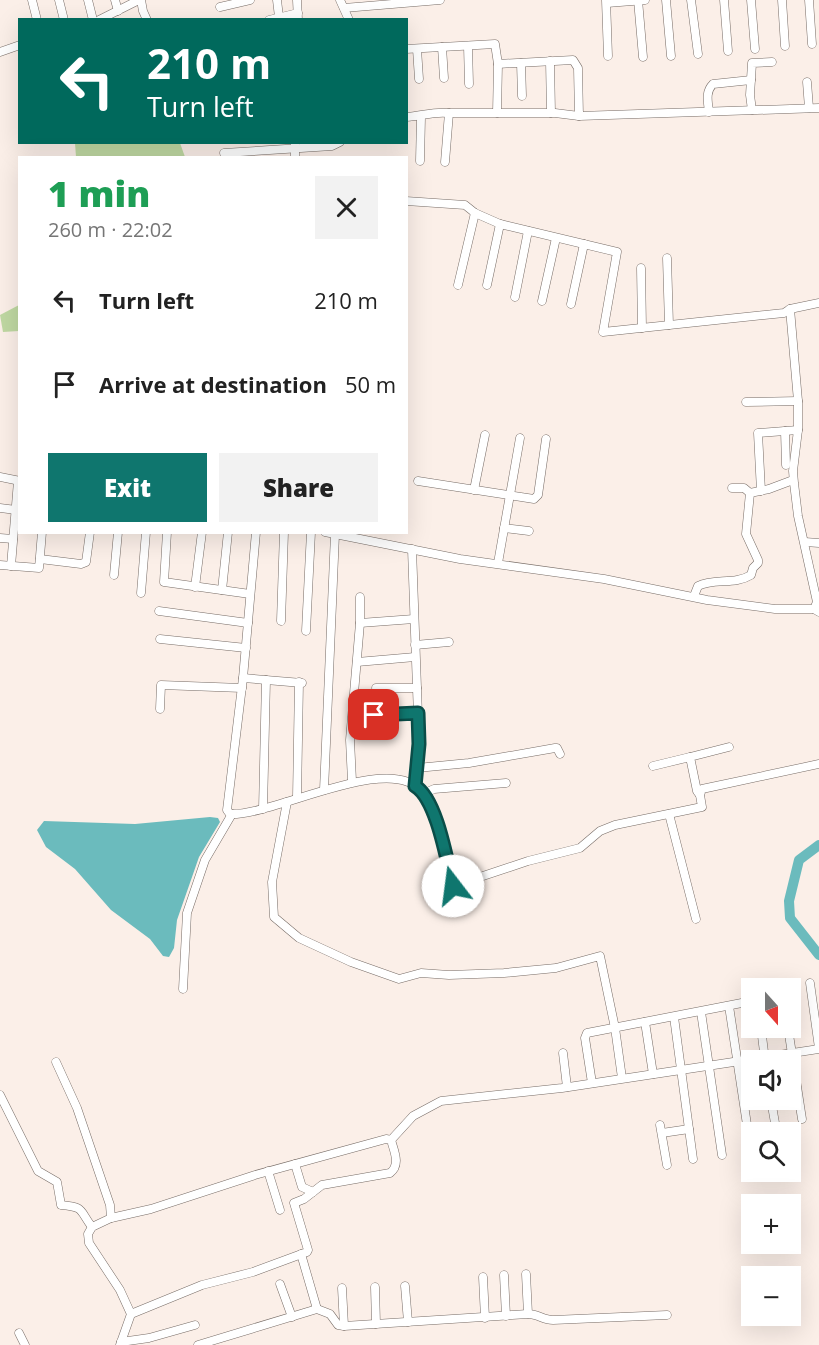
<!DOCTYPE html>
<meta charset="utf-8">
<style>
:root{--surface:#fff;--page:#f2f2f2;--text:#222;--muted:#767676;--accent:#0f766e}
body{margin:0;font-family:"Open Sans",sans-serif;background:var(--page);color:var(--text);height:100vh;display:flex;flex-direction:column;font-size:22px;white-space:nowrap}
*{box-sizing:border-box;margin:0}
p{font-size:20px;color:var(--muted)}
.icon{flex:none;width:33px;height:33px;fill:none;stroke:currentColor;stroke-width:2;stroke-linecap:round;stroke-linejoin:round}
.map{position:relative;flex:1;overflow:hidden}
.panel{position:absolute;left:18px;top:156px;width:390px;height:378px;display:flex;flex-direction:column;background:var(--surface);border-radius:0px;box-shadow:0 6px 24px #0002}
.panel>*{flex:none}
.hud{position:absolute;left:18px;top:18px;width:390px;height:126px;border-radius:0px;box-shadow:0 6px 24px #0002;background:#00695c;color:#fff;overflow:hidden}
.needle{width:39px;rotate:159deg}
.tools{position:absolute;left:741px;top:978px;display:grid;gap:12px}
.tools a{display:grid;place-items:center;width:60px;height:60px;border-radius:0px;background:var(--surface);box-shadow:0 6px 24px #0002;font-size:30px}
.pin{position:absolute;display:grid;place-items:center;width:51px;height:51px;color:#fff;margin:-26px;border-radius:12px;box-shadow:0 3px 9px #0006}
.me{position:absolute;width:66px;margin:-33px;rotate:345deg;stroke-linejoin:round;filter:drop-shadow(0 0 4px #0008)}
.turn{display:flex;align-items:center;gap:21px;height:126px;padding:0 30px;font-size:27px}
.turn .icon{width:78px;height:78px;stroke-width:2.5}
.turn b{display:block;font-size:42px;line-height:51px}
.round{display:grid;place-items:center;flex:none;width:63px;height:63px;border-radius:0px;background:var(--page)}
.head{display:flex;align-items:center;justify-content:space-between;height:102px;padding:0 30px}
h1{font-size:36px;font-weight:800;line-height:45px;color:#1e9e55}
.primary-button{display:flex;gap:12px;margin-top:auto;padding:12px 30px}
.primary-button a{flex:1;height:69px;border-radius:0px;background:var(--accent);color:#fff;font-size:24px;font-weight:800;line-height:69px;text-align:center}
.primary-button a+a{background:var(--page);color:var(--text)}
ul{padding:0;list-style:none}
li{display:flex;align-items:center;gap:18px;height:84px;padding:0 30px}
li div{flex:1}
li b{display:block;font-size:22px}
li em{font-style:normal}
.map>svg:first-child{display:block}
</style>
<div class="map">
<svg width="819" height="1345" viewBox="0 0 819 1345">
<rect width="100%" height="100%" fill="#fbefe8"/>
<g fill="#bfd8a2">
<polygon points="75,143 180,143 185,157 76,157"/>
<polygon points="19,305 19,331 3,332 0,315"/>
</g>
<polygon fill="#6bbbbd" points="210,817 218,818 220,822 199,857 177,920 174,948 169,957 163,956 150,939 111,910 75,869 46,847 37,830 44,821 135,824"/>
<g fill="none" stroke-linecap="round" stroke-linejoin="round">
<polyline stroke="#6bbbbd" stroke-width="10" points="819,845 799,860 789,901 790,918 819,955"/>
<defs>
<g id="minor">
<polyline points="32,0 37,20"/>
<polyline points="59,0 64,20"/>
<polyline points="88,0 93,20"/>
<polyline points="115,0 118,11"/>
<polyline points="141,0 143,11 147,20"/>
<polyline points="277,0 279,17"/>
<polyline points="297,0 298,20"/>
<polyline points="340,0 349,20"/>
<polyline points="606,0 608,56"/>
<polyline points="638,0 643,57"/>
<polyline points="666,0 671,56"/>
<polyline points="691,0 698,54"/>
<polyline points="724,0 728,51"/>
<polyline points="751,0 755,49"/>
<polyline points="782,0 785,46"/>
<polyline points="809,0 812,44"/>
<polyline points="607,3 645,0"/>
<polyline points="220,7 250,0"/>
<polyline points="344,8 440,0"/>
<polyline points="99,20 139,0"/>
<polyline points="269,20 298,13"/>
<polyline points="468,46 469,84"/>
<polyline points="442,47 444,78"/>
<polyline points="406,49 495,44 498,64 573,60 578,68 579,116 819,108"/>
<polyline points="417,49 419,79"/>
<polyline points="0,52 20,45"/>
<polyline points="550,61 551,113"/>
<polyline points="521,63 522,96"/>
<polyline points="807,82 809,108"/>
<polyline points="752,110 750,95 752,63 772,62"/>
<path d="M 709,112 C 708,102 705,92 713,84 L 751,80"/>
<polyline points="497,113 498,64"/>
<path d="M 406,117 C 422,116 434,111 449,113 L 555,113 L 579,116"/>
<polyline points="224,153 332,146 340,142"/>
<polyline points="295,158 295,144"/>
<polyline points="420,161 421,117"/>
<polyline points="445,162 449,113"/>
<polyline points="406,201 465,205 475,213 500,224 617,252 603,332 784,313 790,309 819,303"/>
<polyline points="667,258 669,325"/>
<polyline points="641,268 642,328"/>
<polyline points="458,285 475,213"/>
<polyline points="487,285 500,224"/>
<polyline points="515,297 528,231"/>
<polyline points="542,301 556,238"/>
<polyline points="571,304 584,244"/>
<polyline points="790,309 798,401 798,430 793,471 794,483 798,516 817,602 814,609"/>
<polyline points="746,402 798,401"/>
<polyline points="785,431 786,465"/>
<polyline points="0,477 20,481"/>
<polyline points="418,481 534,499 538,495 546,439"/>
<polyline points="732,488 744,488 750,493"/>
<polyline points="474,490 485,435"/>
<polyline points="761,491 758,433 798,430"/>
<polyline points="0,508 16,510"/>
<polyline points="504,528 529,531"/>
<polyline points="167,532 164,582 250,594"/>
<path d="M 256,532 L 243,678 L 227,810 L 230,814 C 274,816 389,752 421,791 C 442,816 445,855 453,886 L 528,861 L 580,848 L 600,831 L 615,825 L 702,807 L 700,795 L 702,789 L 819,764"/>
<polyline points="325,532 460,559 604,579 707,600 775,609 814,609 819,612"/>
<polyline points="0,538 13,539"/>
<polyline points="805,542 819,543"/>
<polyline points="412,549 419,744 415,786"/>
<polyline points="40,559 81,564 86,562 90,532"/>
<polyline points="498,563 520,438"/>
<polyline points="0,565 39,568 42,532"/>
<polyline points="11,566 18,481"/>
<polyline points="114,575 118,532"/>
<polyline points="195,587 202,532"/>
<polyline points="222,590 228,532"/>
<polyline points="141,593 146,532"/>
<path d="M 694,596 L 698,586 C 714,578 735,585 751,575 L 753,568 L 758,563 L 758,560 L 746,534 L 750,493 L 769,489 L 793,480"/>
<polyline points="159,611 248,623"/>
<polyline points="281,621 284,532"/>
<polyline points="360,623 414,619"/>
<polyline points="306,631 311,532"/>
<polyline points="160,639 246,648"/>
<polyline points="415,645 449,642"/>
<polyline points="357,662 415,657"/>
<polyline points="243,678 302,683"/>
<polyline points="376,688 417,688"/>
<polyline points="160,709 161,685 242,688"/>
<polyline points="353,716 418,713"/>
<polyline points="653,766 690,757"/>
<polyline points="417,768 469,763 555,748 557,748 560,754"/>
<polyline points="352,781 350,740 360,623 360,597"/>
<polyline points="324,790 335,534"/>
<polyline points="423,794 434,789 506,783"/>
<polyline points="700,795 697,791 690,757 729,747"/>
<polyline points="297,798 299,682"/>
<polyline points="287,802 272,882 274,917 299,938 351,962 399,979 421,973 449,975 504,973 556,968 600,956 615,1028 622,1078"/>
<polyline points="263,809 266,680"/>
<polyline points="669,814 696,919"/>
<polyline points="810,983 819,1048"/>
<polyline points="183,989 187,913 205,860 232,814"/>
<polyline points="729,1006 751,1151"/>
<polyline points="701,1012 722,1155"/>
<polyline points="674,1017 693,1159"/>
<polyline points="645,1022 653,1074"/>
<polyline points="761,1028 765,1060"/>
<polyline points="788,1028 802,1119"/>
<polyline points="563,1053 567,1087"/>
<polyline points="56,1062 77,1108 110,1205 111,1218"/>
<polyline points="592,1083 585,1038 587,1033 752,1001"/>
<path d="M 0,1095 L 38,1171 L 57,1182 L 61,1205 C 85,1207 79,1210 92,1227"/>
<polyline points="771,1100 775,1123"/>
<polyline points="660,1125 667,1165"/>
<polyline points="662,1133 689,1129"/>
<polyline points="391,1140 413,1116 441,1101 562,1088 819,1049"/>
<polyline points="295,1164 302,1187 313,1192"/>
<polyline points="268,1171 280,1210"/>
<polyline points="526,1274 528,1314"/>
<polyline points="504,1275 506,1316"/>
<polyline points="483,1277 485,1318"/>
<polyline points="280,1284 292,1317"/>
<polyline points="405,1286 408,1322"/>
<polyline points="375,1287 376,1324"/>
<polyline points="342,1288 344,1326"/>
<path d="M 317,1309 L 330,1314 L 338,1325 L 344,1326 L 528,1314 C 538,1314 543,1320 553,1320 L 667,1315"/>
<polyline points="19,1333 25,1345"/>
<polyline points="121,1342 149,1338 195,1325"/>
<path d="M 120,1345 L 131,1314 L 120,1290 L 89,1243 L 88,1234 L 92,1227 L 111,1218 L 151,1209 L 255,1175 L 386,1139 L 391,1140 C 394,1151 401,1165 390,1173 L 322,1185 L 304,1199 L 294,1203 L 308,1250 L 307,1252 L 253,1272 L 202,1285 L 131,1314"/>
<polyline points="198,1345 317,1309 301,1254"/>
</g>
</defs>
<use href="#minor" stroke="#776c66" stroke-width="9"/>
<use href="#minor" stroke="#fff" stroke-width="8"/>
</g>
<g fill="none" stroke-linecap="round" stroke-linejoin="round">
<defs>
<path id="route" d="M 374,715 L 418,713 L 419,744 L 415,786 C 437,799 447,862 453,886"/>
</defs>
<use href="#route" stroke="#0a4d48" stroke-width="15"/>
<use href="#route" stroke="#0f766e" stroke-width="10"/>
</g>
</svg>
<div class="tools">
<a><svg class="needle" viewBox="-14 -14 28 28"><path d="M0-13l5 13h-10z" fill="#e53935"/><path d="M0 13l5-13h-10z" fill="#767676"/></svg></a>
<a><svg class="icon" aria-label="sound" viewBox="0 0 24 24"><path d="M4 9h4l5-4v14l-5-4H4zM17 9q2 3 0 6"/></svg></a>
<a><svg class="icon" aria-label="search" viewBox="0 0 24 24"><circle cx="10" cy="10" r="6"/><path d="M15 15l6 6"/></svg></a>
<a>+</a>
<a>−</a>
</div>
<div class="pin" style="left:374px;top:715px;background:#d93025"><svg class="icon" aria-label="arrive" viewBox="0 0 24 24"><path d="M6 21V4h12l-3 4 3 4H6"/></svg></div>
<svg class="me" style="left:453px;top:886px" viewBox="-20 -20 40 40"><circle r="19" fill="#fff"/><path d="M0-13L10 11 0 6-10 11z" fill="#0f766e"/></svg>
<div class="hud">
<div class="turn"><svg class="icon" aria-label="left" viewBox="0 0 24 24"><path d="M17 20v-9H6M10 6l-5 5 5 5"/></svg><div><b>210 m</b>Turn left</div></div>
</div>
<section class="panel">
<div class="head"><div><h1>1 min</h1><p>260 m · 22:02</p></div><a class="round"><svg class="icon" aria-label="close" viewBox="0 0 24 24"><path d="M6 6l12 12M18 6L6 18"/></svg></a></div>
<ul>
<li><svg class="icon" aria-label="left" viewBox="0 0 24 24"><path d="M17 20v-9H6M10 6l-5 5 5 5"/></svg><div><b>Turn left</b></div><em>210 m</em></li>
<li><svg class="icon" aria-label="arrive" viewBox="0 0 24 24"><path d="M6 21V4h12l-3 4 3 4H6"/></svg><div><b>Arrive at destination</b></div><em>50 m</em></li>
</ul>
<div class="primary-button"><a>Exit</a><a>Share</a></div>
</section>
</div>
